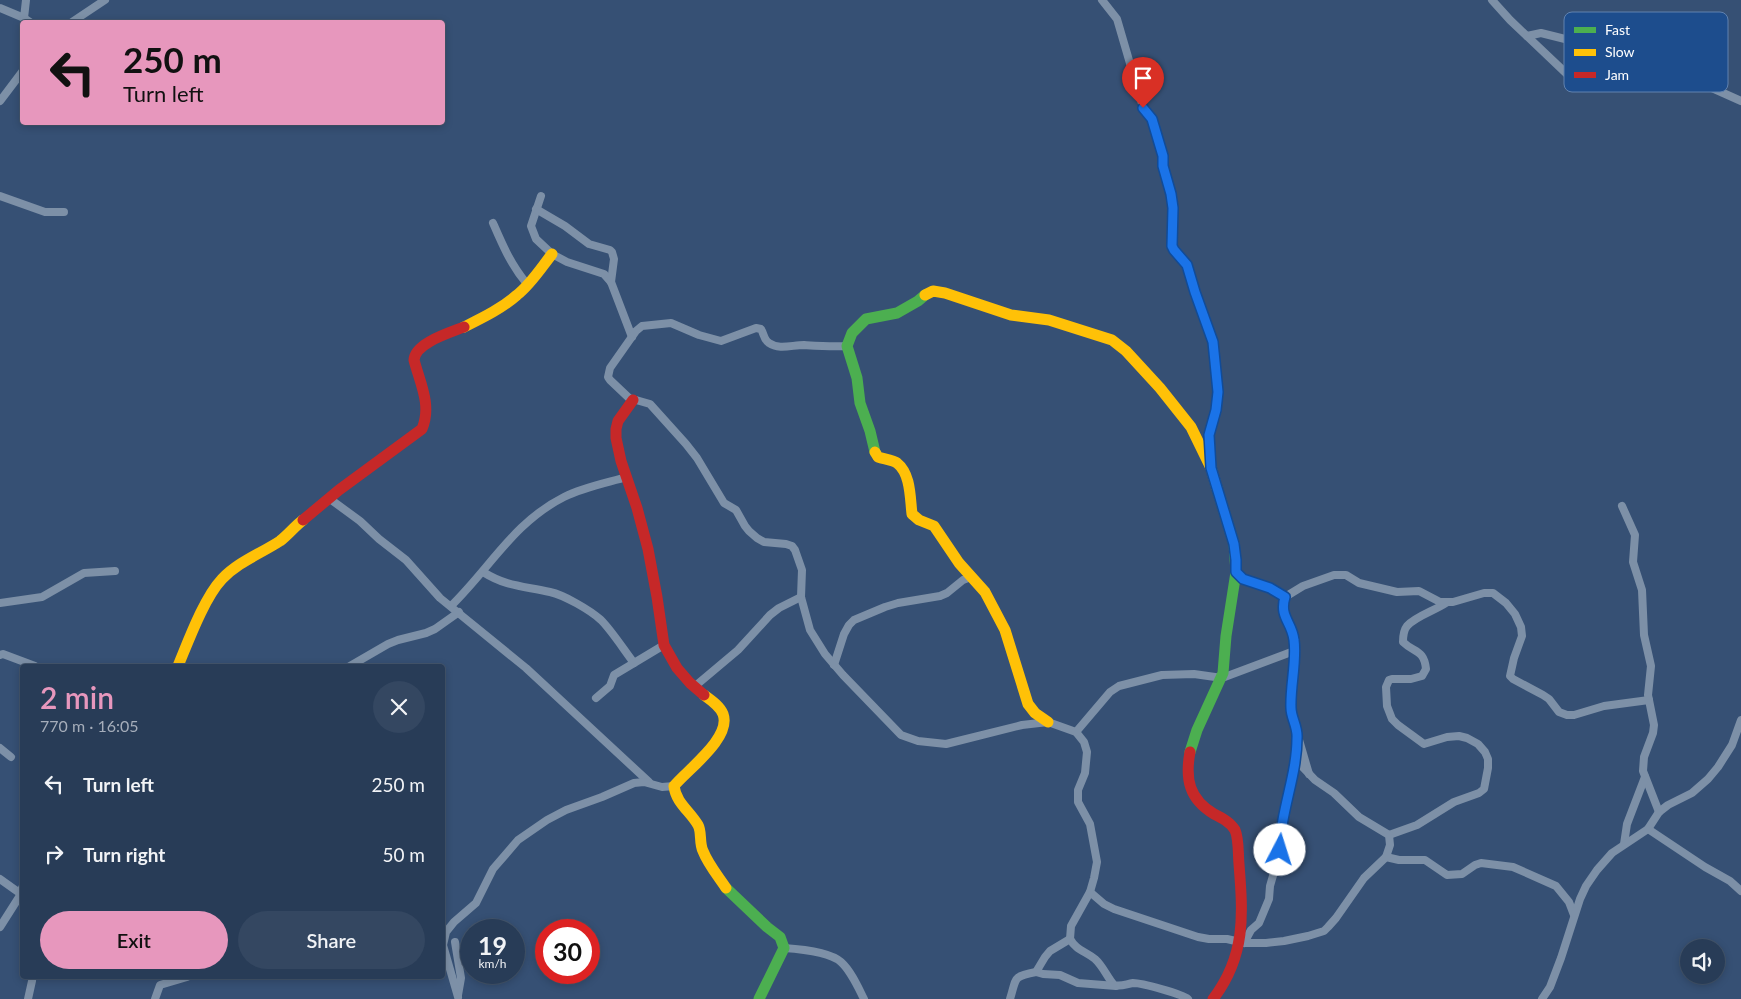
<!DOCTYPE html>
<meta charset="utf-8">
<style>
:root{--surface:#283c57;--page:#344761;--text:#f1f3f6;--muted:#a5adba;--line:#44566d;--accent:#e797bd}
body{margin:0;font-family:Lato,sans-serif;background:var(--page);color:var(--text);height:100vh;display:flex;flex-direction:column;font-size:19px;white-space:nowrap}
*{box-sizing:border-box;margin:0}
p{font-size:16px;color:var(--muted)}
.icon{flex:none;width:28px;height:28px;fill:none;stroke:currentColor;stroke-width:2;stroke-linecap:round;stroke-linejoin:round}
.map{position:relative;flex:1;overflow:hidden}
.panel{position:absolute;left:20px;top:664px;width:425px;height:315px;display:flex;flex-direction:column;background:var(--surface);border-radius:5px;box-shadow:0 2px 8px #0003,0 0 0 1px var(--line)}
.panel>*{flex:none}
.top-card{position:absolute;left:20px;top:20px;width:425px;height:105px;border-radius:5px;box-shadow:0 2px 8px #0003,0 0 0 1px var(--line);background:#e797bd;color:#111;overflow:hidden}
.fabs{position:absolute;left:1680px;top:939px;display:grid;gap:10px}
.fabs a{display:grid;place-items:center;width:45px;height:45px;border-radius:50%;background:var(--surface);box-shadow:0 2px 8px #0003,0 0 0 1px var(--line);font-size:25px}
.speed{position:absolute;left:460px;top:919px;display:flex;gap:10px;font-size:25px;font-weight:700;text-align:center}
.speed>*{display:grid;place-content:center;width:65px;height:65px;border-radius:50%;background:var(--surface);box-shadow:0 2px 8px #0003,0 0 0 1px var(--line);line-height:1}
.speed small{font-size:12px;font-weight:400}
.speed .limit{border:8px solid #d22;background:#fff;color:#111}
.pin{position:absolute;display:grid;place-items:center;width:42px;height:42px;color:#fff;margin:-51px -21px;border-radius:50% 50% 50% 0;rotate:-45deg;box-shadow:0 0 5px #0007}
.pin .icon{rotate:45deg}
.me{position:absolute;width:55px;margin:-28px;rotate:5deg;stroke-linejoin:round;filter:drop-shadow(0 0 4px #0008)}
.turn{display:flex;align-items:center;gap:18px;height:105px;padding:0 20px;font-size:22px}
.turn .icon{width:65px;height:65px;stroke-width:2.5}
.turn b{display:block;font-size:35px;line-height:42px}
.round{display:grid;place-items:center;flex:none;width:52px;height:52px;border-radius:26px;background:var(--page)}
.overview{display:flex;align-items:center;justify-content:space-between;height:85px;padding:0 20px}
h1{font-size:30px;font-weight:600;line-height:38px;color:var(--accent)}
.action{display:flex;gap:10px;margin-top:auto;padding:10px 20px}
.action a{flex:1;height:58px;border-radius:30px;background:var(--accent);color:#111;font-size:20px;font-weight:600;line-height:58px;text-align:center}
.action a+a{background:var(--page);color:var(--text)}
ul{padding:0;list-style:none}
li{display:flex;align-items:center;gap:15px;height:70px;padding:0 20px}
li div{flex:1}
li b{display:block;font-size:19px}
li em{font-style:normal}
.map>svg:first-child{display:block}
</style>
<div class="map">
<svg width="1741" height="999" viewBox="0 0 1741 999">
<rect width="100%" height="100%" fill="#365074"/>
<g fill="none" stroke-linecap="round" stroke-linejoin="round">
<g stroke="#7d90a7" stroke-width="8">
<polyline points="1102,0 1117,19 1131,67 1138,88 1143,108 1152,119 1156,128 1173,208 1172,246 1174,250 1187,265 1195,292 1213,342 1215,354 1218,392 1216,410 1210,426 1209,435 1211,466"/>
<polyline points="1492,0 1510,20 1569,76"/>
<polyline points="0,8 24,18 30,22"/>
<polyline points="24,18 26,0"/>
<polyline points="72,22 105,0"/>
<polyline points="1527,36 1541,33 1565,39 1598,42 1665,67 1741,101"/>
<polyline points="0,101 22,72"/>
<polyline points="0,196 45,212 64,212"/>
<polyline points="541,196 531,226 536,239 552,254 567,262 604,274 611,282 632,337"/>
<polyline points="536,209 565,226 589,244 610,250 612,252 614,259 611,282"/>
<path d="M 493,223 C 503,246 511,265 527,284"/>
<path d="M 847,346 C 832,347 819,346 804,345 C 792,345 779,350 769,343 C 764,340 764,334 761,329 L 756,328 L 721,341 L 699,335 L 671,323 L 642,326 L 636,331 L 610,368 L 608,377 L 610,380 L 629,398 L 650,404 L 686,444 L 697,458 L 724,503 L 736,510 L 745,526 L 749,531 L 757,538 L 764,542 L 786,544 L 792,546 L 795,550 L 802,570 L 801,597 L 810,630 L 825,654 L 843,675 L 901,735 L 918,741 L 946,744 L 1022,725 L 1048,722 L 1076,732 L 1084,742 L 1087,752 L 1085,773 L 1078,790 L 1078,802 L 1090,824 L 1097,862 L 1094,878 L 1090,892 L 1071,926 L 1070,939 C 1076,950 1085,951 1095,959 C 1103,966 1107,977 1114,985 C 1121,987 1126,984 1133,983 C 1142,983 1182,994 1188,999"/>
<polyline points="330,499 360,521 379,539 406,560 440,598 526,668 649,782"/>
<polyline points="1622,506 1635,535 1633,562 1642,590 1644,635 1651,666 1648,695 1654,725 1653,733 1644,757 1643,771 1659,812"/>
<path d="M 483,572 C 507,587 524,586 550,592 C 564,595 590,610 601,620 C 612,631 624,650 634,663"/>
<polyline points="1236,572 1243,579 1270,589 1285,597"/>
<polyline points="0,603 42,597 84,573 115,571"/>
<path d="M 451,606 C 490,568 514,522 564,497 C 584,487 606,483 627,477"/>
<polyline points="0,655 3,654 35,666"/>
<polyline points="834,665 844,634 849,625 854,620 885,607 898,603 940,596 947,593 963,580 971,577"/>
<polyline points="350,666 388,644 398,640 426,633 435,629 459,612"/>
<polyline points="694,687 738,650 770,615 779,608 801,597"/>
<polyline points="596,698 610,686 614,675 664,645"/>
<polyline points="1076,732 1110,692 1119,686 1162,675 1194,674 1222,678 1294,651"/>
<polyline points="1299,740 1309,774"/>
<polyline points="0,748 11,757"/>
<polyline points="1648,829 1705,867 1730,881 1741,891"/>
<path d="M 1389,835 L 1417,825 L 1454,802 L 1479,793 L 1484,789 L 1488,768 L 1488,759 L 1485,752 L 1478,744 L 1467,738 L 1459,736 L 1447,737 L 1424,744 L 1398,725 L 1392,719 L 1387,706 L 1386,687 L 1389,680 L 1392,679 L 1411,679 L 1422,676 L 1426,669 C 1424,649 1414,653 1403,642 C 1403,637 1403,631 1407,626 C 1416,616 1434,611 1446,603"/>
<polyline points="1624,844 1627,824 1645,777"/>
<polyline points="1386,857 1399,860 1425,860 1447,875 1462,874 1475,865 1481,863 1513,867 1556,886 1569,902 1574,915"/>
<polyline points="0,879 21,894"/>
<polyline points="1090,892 1104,904 1114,909 1198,937 1209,939 1227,939 1244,943 1266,943 1284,941 1308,936 1324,931 1328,927 1336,918 1364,878 1386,857 1390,845 1389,835 1359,817 1334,793 1315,780 1295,759"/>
<polyline points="0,927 21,894 22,888"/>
<polyline points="455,942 461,978 458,995"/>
<polyline points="1244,943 1251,930 1259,923 1269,899 1270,886 1279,855 1283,818 1295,759 1297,733 1291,709 1294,638 1283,614 1283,604 1285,597 1303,586 1334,575 1346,575 1359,583 1397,592 1419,591 1440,602 1453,602 1484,593 1493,593 1506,603 1515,614 1521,627 1522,636 1514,658 1510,676 1513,679 1543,695 1549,699 1559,712 1567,715 1574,715 1604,706 1649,700"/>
<path d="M 784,948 C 799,949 830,952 841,962 C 851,971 858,987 864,999"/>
<polyline points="1036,972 1043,974 1060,975 1078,983 1116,986"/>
<polyline points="458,997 443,945 446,932 454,922 476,903 493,869 518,840 547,820 566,810 602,797 634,783 644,782 662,787 674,786"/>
<polyline points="28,999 32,981"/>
<polyline points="155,999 160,985 187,977"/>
<path d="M 1010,999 C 1017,977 1012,977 1036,972 L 1045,957 L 1050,951 L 1070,939"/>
<polyline points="1542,999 1550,987 1561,958 1580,899 1586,886 1597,870 1612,853 1648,829 1659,812 1668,805 1692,793 1708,779 1718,767 1732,745 1741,720"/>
</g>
<g stroke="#4caf50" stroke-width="11">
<polyline points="875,452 870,431 860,403 857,378 847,346 852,333 866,319 897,313 918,301 925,295"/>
<polyline points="1190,752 1197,730 1223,673 1226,636 1236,572 1234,544 1217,488"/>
<polyline points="726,888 767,927 780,937 784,948 759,999"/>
</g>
<g stroke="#ffc107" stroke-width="11">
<polyline points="925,295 933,291 945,293 1011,315 1049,320 1112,340 1126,351 1160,388 1191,427 1211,468 1217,488"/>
<path d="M 464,327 C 482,318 501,309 517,295 C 531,284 541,268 552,254"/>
<path d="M 875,452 L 878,457 C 884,459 893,460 897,463 C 911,474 910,498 912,514 L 919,520 L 934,526 L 959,563 L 985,592 L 1005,630 L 1028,704 L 1035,713 L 1048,722"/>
<path d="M 178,666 C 188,642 204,598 222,579 C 238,562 260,554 280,541 C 288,535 295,526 303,520"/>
<path d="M 704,695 C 711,700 720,706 723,714 C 732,738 687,770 674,786 C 676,803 690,811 698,825 C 702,832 699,843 703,851 C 708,864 718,876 726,888"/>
</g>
<g stroke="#c62828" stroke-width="11">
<polyline points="633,400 618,421 616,429 616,438 621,461 637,508 648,549 657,597 664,645 677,668 690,683 704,695"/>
<path d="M 303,520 L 339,490 L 422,429 C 432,405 420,383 414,360 C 415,343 449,333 464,327"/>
<path d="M 1190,752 C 1185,779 1189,799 1214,814 C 1222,818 1230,822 1235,830 C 1239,839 1238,854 1239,864 C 1243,915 1246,956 1213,999"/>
</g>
</g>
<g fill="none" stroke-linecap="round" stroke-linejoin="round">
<defs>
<path id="route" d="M 1143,108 L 1152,119 L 1163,156 L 1163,166 L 1171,194 L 1173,208 L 1172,246 L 1174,250 L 1187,265 L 1195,292 L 1213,342 L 1218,392 L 1216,410 L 1209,435 L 1211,468 L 1234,544 L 1236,560 L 1236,572 L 1243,579 L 1270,588 L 1285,597 C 1279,617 1292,622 1294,640 C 1297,661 1290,686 1291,708 C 1291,718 1298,727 1297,738 C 1297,776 1280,812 1280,850"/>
</defs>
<use href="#route" stroke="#114b97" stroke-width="12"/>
<use href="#route" stroke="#1a73e8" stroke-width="9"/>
</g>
<rect x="1564" y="12" width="164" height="80" rx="8" fill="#1d4d8d" stroke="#6182af" stroke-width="1"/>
<rect x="1574" y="27" width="22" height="6" fill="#4caf50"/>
<rect x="1574" y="49" width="22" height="7" fill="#ffc107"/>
<rect x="1574" y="72" width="22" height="6" fill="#c62828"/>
<g font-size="14" fill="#fff">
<text x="1605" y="35">Fast</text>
<text x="1605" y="57">Slow</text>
<text x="1605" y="80">Jam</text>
</g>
</svg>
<div class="fabs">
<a><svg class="icon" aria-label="sound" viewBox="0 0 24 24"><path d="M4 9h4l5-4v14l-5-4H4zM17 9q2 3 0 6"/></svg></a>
</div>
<div class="speed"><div>19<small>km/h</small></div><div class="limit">30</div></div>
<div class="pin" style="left:1143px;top:108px;background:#d93025"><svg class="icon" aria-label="arrive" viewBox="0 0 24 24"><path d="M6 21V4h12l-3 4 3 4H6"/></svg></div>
<svg class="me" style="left:1280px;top:850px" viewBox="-20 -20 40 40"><circle r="19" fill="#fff"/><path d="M0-13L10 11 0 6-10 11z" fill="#1a73e8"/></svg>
<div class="top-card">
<div class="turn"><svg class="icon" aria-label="left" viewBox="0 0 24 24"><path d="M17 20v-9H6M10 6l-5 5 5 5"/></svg><div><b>250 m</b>Turn left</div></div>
</div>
<section class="panel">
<div class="overview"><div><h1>2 min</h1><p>770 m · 16:05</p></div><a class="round"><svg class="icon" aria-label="close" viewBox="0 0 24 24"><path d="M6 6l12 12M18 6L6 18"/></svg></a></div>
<ul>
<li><svg class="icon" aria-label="left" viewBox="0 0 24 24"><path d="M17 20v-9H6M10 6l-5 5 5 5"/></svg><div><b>Turn left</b></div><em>250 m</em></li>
<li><svg class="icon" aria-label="right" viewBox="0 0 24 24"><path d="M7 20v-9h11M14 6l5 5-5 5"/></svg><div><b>Turn right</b></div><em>50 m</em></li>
</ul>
<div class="action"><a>Exit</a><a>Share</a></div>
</section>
</div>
